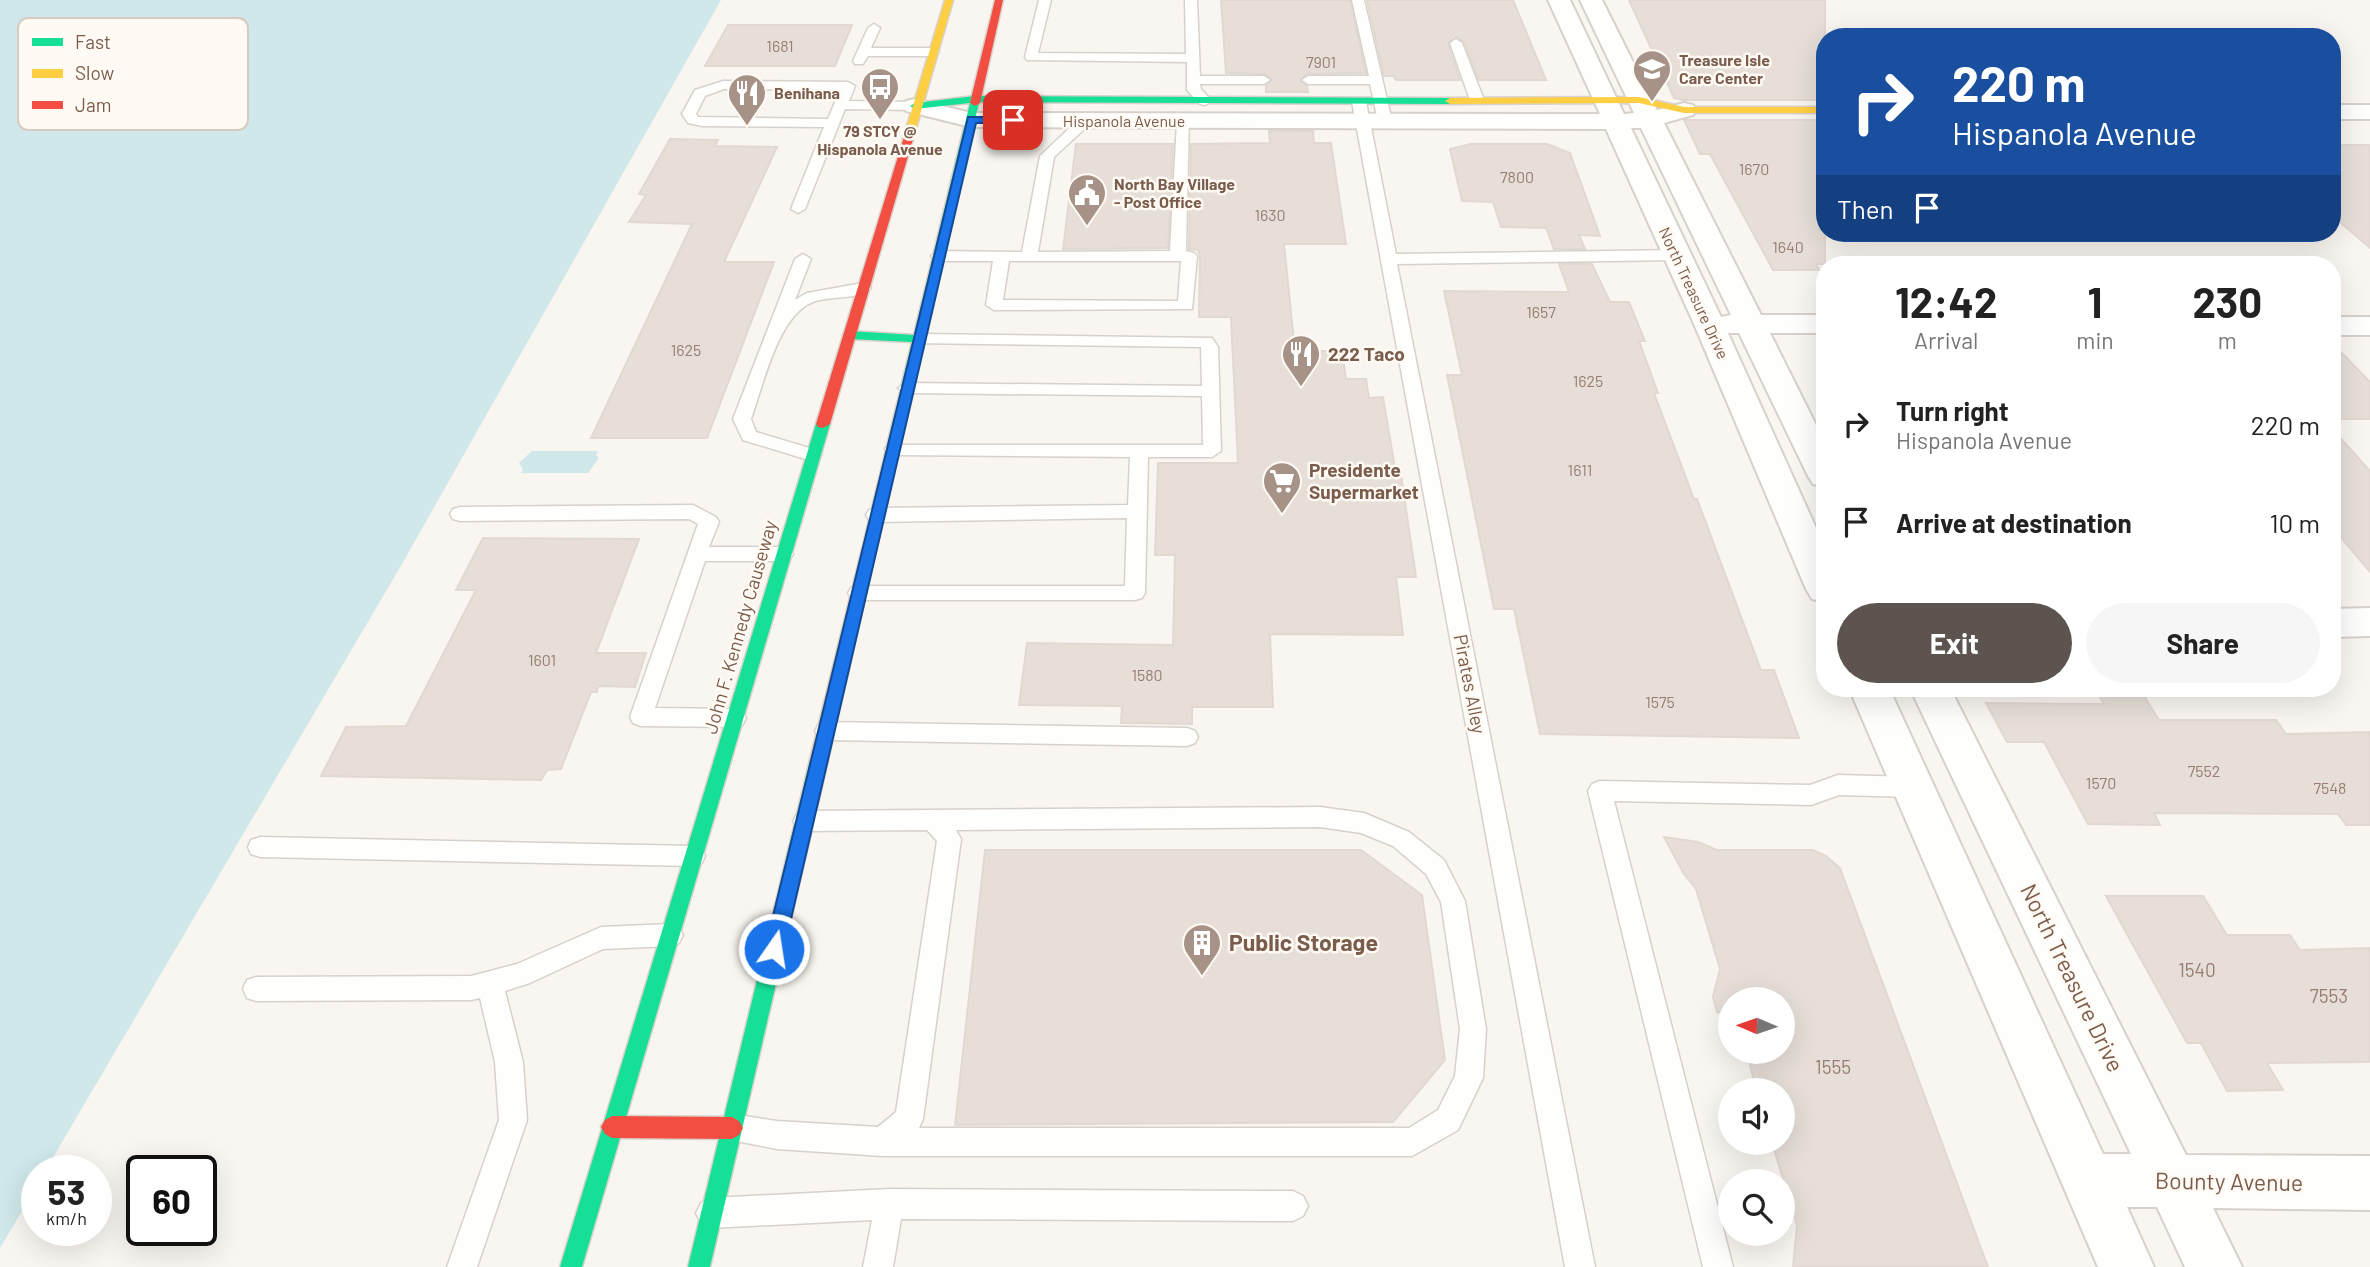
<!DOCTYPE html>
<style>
:root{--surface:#fff;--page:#f6f6f6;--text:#222;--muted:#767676;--accent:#5d544f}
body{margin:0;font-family:Barlow,sans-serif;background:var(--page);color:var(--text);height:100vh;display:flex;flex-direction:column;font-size:26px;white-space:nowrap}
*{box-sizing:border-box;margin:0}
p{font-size:23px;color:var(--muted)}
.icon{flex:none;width:38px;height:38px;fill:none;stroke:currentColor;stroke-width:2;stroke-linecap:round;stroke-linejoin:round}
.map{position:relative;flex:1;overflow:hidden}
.drawer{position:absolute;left:1816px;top:256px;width:525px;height:441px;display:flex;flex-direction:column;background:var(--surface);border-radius:28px;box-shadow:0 7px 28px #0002}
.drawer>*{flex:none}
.guide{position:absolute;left:1816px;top:28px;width:525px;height:214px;border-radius:28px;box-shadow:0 7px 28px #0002;background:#1a4fa0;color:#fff;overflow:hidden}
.needle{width:46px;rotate:272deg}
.buttons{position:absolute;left:1718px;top:987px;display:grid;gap:14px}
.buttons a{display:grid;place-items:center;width:77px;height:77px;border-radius:50%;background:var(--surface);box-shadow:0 7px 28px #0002;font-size:35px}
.speed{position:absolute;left:21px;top:1155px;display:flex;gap:14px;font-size:35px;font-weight:700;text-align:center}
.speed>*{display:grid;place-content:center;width:91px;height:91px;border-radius:50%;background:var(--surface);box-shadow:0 7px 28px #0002;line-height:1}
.speed small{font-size:18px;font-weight:400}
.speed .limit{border:4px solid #111;border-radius:10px;background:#fff;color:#111}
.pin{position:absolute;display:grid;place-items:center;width:60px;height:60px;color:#fff;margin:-30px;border-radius:14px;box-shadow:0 4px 10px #0006}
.me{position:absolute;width:77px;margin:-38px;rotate:13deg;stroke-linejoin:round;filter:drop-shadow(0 0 5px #0008)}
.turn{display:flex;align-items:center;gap:24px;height:147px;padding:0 21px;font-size:32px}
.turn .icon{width:91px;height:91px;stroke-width:2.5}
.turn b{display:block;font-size:49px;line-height:60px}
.then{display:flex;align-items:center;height:66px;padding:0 21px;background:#0003;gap:14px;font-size:26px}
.eta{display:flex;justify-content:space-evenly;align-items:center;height:119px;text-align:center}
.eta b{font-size:42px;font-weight:700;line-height:49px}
.cta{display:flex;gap:14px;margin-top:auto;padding:14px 21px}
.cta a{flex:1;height:80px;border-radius:42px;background:var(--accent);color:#fff;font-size:28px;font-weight:700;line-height:80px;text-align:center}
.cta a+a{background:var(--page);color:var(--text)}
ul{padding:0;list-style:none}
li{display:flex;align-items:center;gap:21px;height:98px;padding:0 21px}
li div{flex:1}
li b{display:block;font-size:26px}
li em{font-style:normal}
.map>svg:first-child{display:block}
</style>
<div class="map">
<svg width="2370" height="1267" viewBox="0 0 2370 1267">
<rect width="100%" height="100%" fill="#f9f5f0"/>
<g fill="#d0e8ea">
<polygon points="0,0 721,0 402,564 45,1171 37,1171 37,1186 0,1248"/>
<polygon points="532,451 598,451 596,455 599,458 588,473 521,473 523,469 519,463"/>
</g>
<g fill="#e6ded7" stroke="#e2d8d2" stroke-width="2">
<polygon points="1221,0 1350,0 1366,73 1307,74 1300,81 1307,86 1308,92 1266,92 1266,86 1272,79 1265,74 1226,73"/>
<polygon points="1367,0 1513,0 1546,80 1479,80 1464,42 1457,37 1448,44 1460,80 1396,80 1394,76 1384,76"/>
<polygon points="1629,0 1825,0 1825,100 1684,100 1674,98"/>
<polygon points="728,25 852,25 835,66 705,66"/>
<polygon points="1684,120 1825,120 1825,264 1816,264 1820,270 1773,270 1710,154 1700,154"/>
<polygon points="1269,131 1313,131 1314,143 1331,143 1346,244 1284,244 1295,351 1342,351 1346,379 1366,379 1369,398 1383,397 1396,474 1401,475 1416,577 1396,577 1403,635 1270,634 1273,707 1192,707 1192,724 1121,723 1122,706 1019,705 1027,643 1173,645 1175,555 1155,555 1158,463 1238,463 1231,317 1199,317 1200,256 1198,250 1189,249 1191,144 1270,143"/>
<polygon points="670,139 718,140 715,146 777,147 724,262 774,262 707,438 591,438 692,224 629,222 646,195 639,194"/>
<polygon points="1076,144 1173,144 1168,248 1063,249"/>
<polygon points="1471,144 1547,144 1570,153 1600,236 1579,235 1585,249 1554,249 1546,228 1501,227 1493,202 1462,201 1450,149"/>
<polygon points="2333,145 2370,145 2370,248 2333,216"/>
<polygon points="1559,264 1592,264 1610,302 1629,302 1645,341 1639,341 1658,393 1654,393 1694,499 1697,499 1761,670 1774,670 1799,738 1540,734 1514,609 1494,609 1447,375 1462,375 1444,291 1569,292"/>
<polygon points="2333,344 2370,382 2370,419 2333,419"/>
<polygon points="2333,430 2370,471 2370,572 2333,528"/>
<polygon points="483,538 639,539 596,653 646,653 635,687 598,686 597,692 591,692 561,769 547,770 541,780 321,776 346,727 406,726 476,590 456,590"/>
<polygon points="2095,688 2139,688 2159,720 2276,720 2286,734 2370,732 2370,825 2346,825 2338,814 2154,813 2160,825 2088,824 2044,742 2007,742 1986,703 2104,704"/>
<polygon points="1664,837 1698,842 1717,850 1813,850 1826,856 1840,868 1988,1267 1793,1267 1797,1225 1772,1143 1783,1143 1783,1090 1756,1090 1747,1052 1783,1052 1783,999 1731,999 1731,1014 1717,1012 1713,997 1720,969 1696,889 1684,874"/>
<polygon points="985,850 1361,850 1422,895 1445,1060 1393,1122 955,1125"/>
<polygon points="2106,896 2203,896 2227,935 2290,935 2300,950 2370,948 2370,1062 2267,1063 2283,1090 2227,1091 2201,1043 2187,1043"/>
</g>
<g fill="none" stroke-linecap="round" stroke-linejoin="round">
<defs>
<g id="lane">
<polygon points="1039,0 1051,0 1038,53 1186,54 1185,0 1197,0 1200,76 1264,76 1270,80 1264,84 1200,84 1201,89 1212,101 1205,105 1200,104 1187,90 1187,62 1027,60 1025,57"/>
<polygon points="1352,0 1364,0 1392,121 1390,124 1385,125 1378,121 1370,84 1308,84 1302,80 1308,76 1369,76"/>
<polygon points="874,24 880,28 871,48 933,48 939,52 933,56 868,56 863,64 855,64 853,61 868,28"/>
<polygon points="1456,39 1462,43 1484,100 1482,103 1472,103 1470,100 1450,43"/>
<path d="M 723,81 L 848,82 L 855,86 L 849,101 L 915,102 L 922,106 L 915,110 L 845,109 L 805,209 L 798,213 L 791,209 L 824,127 L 702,126 L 688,123 L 682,114 L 695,90 ZM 724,89 L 840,90 L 828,119 L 698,117 L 696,114 L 705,96 Z"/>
<polygon points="1359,98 1366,102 1396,254 1677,250 1685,255 1677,260 1397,264 1595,1267 1565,1267 1352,102"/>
<path d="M 1085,117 L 1090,118 L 1090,124 L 1054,157 L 1038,252 L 1170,251 L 1177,121 L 1184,117 L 1189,118 L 1186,251 L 1194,253 L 1197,256 L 1192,309 L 994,310 L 986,305 L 993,261 L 939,261 L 931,256 L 939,251 L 1022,252 L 1040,156 L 1080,118 ZM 1009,261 L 1181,261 L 1178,301 L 1003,300 Z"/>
<path d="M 803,254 L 811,259 L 795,300 L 807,293 L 863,283 L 871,288 C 859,301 830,295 813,302 C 778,315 763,386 751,419 L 756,432 L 819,451 L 821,455 L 812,461 L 743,440 L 733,419 L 795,259 Z"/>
<polygon points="919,334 1212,338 1218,347 1221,451 1212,457 1148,457 1145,593 1142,598 1135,600 858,600 851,598 848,593 851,588 858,586 1125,586 1127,518 876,522 869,520 866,515 869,510 876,508 1128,505 1130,457 894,455 888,453 885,449 888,445 1203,445 1202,396 907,393 898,388 907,383 1202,386 1201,347 913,343 911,339"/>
<polygon points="693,505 716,517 719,522 709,547 783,547 790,549 793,554 790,559 783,561 705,561 655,708 735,709 743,712 746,718 743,724 735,727 641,726 633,723 630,717 698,524 689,519 460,521 453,519 450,514 453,509 460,507"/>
<polygon points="826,722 1187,728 1195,731 1198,737 1195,743 1187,746 826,740 818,737 815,731 818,725"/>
<polygon points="1838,775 1912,777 1920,780 1924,787 1920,794 1912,797 1839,795 1811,805 1614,801 1733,1267 1703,1267 1588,791 1592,784 1600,781 1810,785"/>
<path d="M 1320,807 L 1364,813 L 1409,832 L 1444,860 L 1465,901 L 1486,1029 L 1483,1078 L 1458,1130 L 1412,1156 L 883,1156 L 777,1149 L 722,1138 L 718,1128 L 722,1118 L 732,1114 L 777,1121 L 878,1127 L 896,1112 L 937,841 L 927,830 L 805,831 L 797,828 L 793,821 L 797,814 L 805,811 ZM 1320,827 L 1361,833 L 1393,846 L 1426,874 L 1441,902 L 1460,1029 L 1455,1076 L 1438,1110 L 1409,1128 L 919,1128 L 923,1119 L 961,839 L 956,830 Z"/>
<polygon points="260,837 693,846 702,849 705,856 702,863 693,866 260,857 251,854 248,847 251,840"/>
<polygon points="670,924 679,927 683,935 679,943 670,946 603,949 530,983 505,991 523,1062 527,1120 477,1267 447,1267 499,1120 495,1062 480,998 471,1000 256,1001 247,998 243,989 247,980 256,977 471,976 517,964 601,927"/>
<polygon points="889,1189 1293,1191 1303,1196 1308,1206 1303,1216 1293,1221 901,1219 893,1267 863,1267 872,1220 711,1228 701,1223 696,1213 701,1203 711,1198"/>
</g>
<g id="street">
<path d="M 1548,0 L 1570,0 L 1624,114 L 1634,113 L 1580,0 L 1602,0 L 1657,110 L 1684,103 L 1693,105 L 1696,110 L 1693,115 L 1664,123 L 1761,315 L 1825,315 L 1825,333 L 1770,333 L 1825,443 L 1825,487 L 1813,484 L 1808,476 L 1739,333 L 1728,333 L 1825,548 L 1825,602 L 1812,599 L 1806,589 L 1694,324 L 1606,129 L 971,127 L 906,111 L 903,106 L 906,101 L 915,99 L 971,113 L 1600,114 ZM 1631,128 L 1641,128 L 1731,315 L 1721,317 Z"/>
<rect x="2333" y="105" width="37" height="14"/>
<rect x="2333" y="317" width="37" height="18"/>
<polygon points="2370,608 2370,636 2333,637 2333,609"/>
<polygon points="1849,688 1889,688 2103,1154 2131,1154 1910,688 1950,688 2186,1155 2370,1156 2370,1210 2213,1208 2242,1267 2185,1267 2157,1207 2127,1207 2154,1267 2098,1267"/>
</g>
<g id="fast">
<polygon points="975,96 1450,98 1455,101 1450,104 979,102 879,537 872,542 865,537 912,342 849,339 843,335 849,331 914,335 970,103 915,109 910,106 915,103"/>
<polygon points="823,420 830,424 582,1267 560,1267 816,424"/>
<polygon points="819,753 825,755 828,760 710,1267 688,1267 810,760 813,755"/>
</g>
<g id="slow">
<polygon points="945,0 953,0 913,139 904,141 903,139"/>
<polygon points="1639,97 1684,107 1825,107 1825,113 1684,113 1639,103 1450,104 1445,101 1450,98"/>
<polygon points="872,532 879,537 828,760 825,765 819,767 813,765 810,760 865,537"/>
</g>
<g id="jam">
<polygon points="995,0 1003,0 980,103 975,106 970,103"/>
<polygon points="904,137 913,139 830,424 823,428 818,427 816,424"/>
<polygon points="612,1116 732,1117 739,1121 743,1128 739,1135 732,1139 612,1138 605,1134 601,1127 605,1120"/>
</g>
</defs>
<use href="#lane" stroke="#d7d1cb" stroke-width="3"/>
<use href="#street" stroke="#d7d1cb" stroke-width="4"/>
<use href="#fast" stroke="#d9d2cb" stroke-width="3"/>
<use href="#slow" stroke="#d9d2cb" stroke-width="3"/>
<use href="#jam" stroke="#d9d2cb" stroke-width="3"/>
<use href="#lane" fill="#fefefd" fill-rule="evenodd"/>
<use href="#street" fill="#fefefd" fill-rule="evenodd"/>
<use href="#fast" fill="#16e098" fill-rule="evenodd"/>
<use href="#slow" fill="#ffcf43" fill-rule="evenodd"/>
<use href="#jam" fill="#f24e42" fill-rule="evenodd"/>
</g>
<polygon fill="#1a73e8" stroke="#114b97" stroke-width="2" points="968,117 1013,117 1018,120 1013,123 976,123 784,949 781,955 774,958 768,955 765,949"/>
<defs>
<symbol id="school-pin" viewBox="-11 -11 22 30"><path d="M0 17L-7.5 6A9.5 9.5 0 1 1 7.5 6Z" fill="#a69286" stroke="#fffaf3"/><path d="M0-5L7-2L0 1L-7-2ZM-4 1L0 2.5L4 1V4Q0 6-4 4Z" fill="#fff"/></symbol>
<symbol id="bus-pin" viewBox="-11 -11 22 30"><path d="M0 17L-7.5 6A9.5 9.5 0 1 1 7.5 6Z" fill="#a69286" stroke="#fffaf3"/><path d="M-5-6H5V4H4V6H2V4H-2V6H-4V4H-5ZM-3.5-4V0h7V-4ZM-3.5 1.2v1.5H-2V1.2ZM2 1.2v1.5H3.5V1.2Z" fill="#fff"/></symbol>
<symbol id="restaurant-pin" viewBox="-11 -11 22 30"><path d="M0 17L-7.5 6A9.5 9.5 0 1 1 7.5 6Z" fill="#a69286" stroke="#fffaf3"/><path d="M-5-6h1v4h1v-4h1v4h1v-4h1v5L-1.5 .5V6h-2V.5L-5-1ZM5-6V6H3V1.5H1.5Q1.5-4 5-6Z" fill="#fff"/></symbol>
<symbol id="civic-pin" viewBox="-11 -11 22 30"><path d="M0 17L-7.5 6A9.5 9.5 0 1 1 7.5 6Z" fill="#a69286" stroke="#fffaf3"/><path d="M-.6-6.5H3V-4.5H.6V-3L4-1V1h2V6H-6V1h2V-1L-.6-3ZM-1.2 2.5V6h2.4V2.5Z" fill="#fff"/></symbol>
<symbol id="supermarket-pin" viewBox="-11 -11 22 30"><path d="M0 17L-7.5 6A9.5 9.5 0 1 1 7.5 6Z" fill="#a69286" stroke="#fffaf3"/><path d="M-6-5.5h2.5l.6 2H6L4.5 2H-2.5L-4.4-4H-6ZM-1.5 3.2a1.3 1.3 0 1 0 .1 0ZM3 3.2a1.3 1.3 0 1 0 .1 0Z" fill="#fff"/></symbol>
<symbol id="building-pin" viewBox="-11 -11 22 30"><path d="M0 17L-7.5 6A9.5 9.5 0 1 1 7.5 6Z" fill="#a69286" stroke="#fffaf3"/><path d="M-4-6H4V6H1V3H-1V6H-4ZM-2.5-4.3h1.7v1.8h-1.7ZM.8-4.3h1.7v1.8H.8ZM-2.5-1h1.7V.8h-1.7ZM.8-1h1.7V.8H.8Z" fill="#fff"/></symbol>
</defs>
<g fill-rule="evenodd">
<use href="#school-pin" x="1630" y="47" width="44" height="60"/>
<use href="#bus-pin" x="858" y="65" width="44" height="60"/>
<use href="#restaurant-pin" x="725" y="71" width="44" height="60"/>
<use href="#civic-pin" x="1065" y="171" width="44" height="60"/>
<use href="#restaurant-pin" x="1279" y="332" width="44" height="60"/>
<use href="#supermarket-pin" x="1260" y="459" width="44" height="60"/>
<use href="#building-pin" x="1180" y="921" width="44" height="60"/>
</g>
<g text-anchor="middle" stroke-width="5" stroke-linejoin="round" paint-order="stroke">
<g font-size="16" fill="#977e72">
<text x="780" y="52">1681</text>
<text x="1321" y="68">7901</text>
<text x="1754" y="175">1670</text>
<text x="1517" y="183">7800</text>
<text x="1270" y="221">1630</text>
<text x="1788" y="253">1640</text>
<text x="1541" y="318">1657</text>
<text x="686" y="356">1625</text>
<text x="1588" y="387">1625</text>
<text x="1580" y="476">1611</text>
<text x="542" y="666">1601</text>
<text x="1147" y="681">1580</text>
<text x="1660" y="708">1575</text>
<text x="2204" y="777">7552</text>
<text x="2101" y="789">1570</text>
<text x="2330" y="794">7548</text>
</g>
<g font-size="16" font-weight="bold" fill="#7a5c4d" stroke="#fffaf3" text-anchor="start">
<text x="1679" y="66">Treasure Isle<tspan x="1679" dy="18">Care Center</tspan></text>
<text x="774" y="99">Benihana</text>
<text x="880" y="137" text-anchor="middle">79 STCY @<tspan x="880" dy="18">Hispanola Avenue</tspan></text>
<text x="1114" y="190">North Bay Village<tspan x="1114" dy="18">- Post Office</tspan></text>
</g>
<g font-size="16" fill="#7a5c4d" stroke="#fffaf3">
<text x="1124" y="127">Hispanola Avenue</text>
<text transform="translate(1694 293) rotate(65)" y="6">North Treasure Drive</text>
</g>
<g font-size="19" font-weight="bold" fill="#7a5c4d" stroke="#fffaf3" text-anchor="start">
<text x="1328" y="361">222 Taco</text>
<text x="1309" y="477">Presidente<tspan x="1309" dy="22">Supermarket</tspan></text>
</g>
<g font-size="19" fill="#7a5c4d" stroke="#fffaf3">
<text transform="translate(740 627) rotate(-74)" y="7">John F. Kennedy Causeway</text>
<text transform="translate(1470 684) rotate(79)" y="7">Pirates Alley</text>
</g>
<g font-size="19" fill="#977e72">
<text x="2197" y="977">1540</text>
<text x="2329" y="1003">7553</text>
<text x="1833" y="1074">1555</text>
</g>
<g font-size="23" font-weight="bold" fill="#7a5c4d" stroke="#fffaf3" text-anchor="start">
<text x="1229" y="951">Public Storage</text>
</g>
<g font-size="23" fill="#7a5c4d" stroke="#fffaf3">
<text transform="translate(2072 978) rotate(64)" y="8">North Treasure Drive</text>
<text transform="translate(2229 1182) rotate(1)" y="8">Bounty Avenue</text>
</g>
</g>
<rect x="18" y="18" width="230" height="112" rx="10" fill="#fffaf3" stroke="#d7cbc1" stroke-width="2"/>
<rect x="32" y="38" width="31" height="8" fill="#16e098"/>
<rect x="32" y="69" width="31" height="9" fill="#ffcf43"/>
<rect x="32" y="101" width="31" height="8" fill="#f24e42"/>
<g font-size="19" fill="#7a5c4d">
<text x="75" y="49">Fast</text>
<text x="75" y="80">Slow</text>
<text x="75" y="112">Jam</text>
</g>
</svg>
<div class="buttons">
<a><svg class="needle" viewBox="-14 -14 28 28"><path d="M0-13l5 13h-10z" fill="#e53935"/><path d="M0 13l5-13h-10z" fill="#767676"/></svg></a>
<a><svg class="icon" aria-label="sound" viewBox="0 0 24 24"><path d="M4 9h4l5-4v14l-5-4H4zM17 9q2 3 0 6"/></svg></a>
<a><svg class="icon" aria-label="search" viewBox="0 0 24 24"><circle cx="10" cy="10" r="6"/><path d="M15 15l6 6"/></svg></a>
</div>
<div class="speed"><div>53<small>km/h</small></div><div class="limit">60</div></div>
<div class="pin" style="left:1013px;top:120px;background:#d93025"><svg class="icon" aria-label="arrive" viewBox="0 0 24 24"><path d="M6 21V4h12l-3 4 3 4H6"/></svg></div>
<svg class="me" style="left:774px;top:949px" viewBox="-20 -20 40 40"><circle r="17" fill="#1a73e8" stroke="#fff" stroke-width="3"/><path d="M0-11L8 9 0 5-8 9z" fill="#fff"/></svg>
<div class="guide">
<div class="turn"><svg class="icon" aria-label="right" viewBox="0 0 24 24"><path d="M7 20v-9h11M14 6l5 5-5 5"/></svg><div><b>220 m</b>Hispanola Avenue</div></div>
<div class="then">Then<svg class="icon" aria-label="arrive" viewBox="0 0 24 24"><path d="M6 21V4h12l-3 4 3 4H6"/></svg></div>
</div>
<section class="drawer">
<div class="eta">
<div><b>12:42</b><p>Arrival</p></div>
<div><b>1</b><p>min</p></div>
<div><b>230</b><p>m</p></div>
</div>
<ul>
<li><svg class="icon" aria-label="right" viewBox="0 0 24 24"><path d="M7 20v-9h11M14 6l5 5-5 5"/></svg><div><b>Turn right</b><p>Hispanola Avenue</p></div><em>220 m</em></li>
<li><svg class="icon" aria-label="arrive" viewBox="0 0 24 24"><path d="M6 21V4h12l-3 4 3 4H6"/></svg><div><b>Arrive at destination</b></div><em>10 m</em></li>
</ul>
<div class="cta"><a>Exit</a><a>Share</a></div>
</section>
</div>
